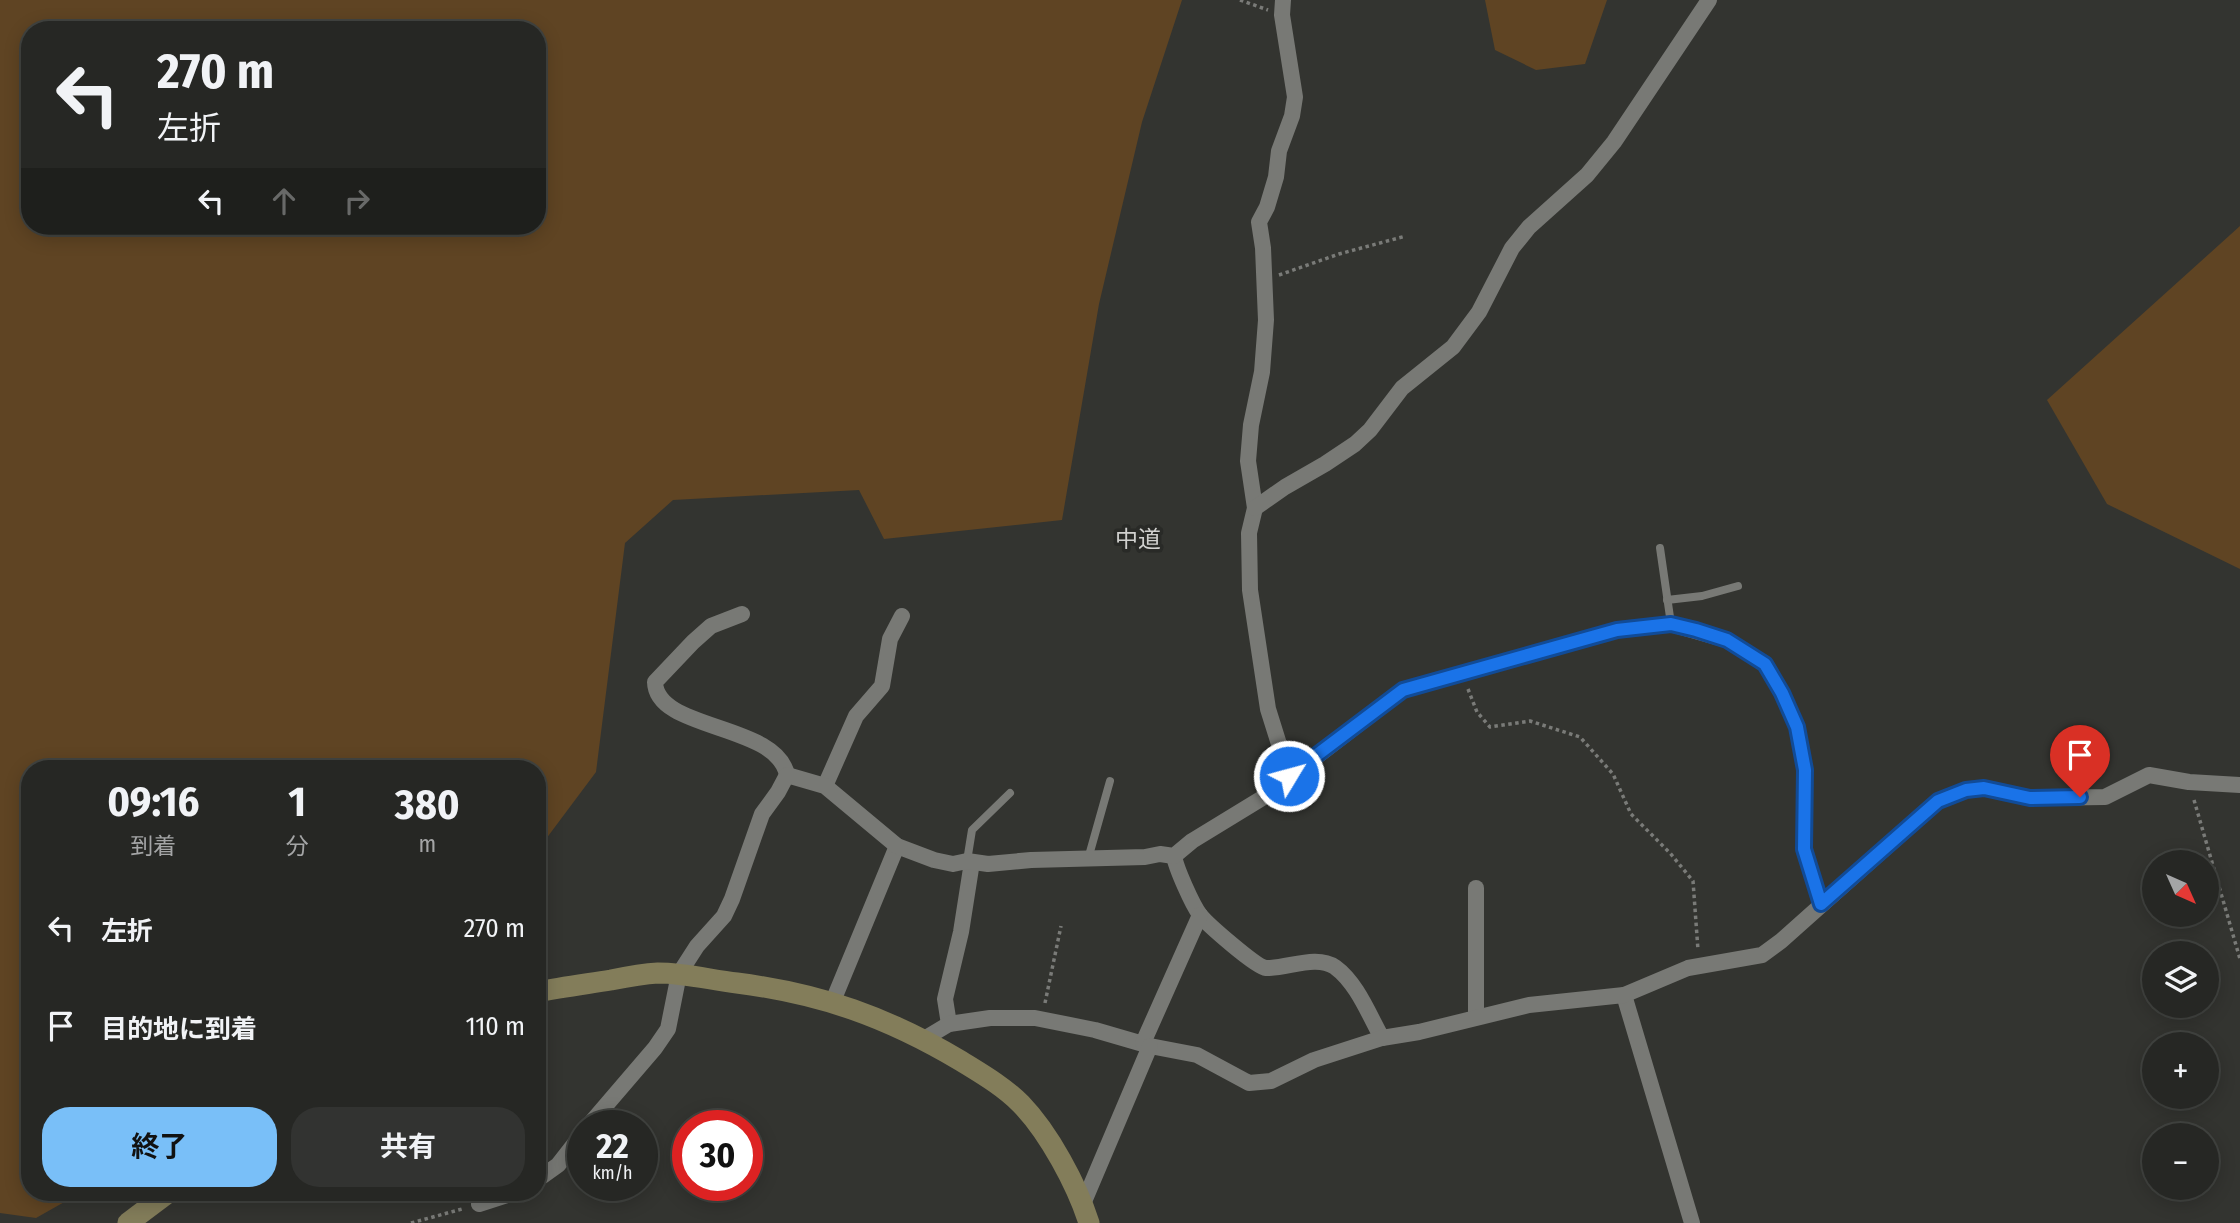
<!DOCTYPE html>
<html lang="ja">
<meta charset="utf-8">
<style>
:root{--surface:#262724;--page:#323331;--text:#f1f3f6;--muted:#a4a5a6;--line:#424441;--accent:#79bff8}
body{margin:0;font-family:"Fira Sans Condensed","Noto Sans JP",sans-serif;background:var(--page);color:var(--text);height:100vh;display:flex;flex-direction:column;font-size:26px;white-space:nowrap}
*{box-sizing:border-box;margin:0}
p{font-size:23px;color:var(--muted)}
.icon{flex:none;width:38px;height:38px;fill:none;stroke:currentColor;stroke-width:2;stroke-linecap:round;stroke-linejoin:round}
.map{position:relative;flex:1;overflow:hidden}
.side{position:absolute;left:21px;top:760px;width:525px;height:441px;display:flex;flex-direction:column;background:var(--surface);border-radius:28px;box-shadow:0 4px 18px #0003,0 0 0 2px var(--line)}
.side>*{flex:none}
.hud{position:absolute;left:21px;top:21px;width:525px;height:214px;border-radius:28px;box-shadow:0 4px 18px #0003,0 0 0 2px var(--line);background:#262724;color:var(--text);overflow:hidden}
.needle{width:46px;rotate:135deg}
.tools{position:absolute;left:2142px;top:850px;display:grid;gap:14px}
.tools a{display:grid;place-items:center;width:77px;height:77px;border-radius:50%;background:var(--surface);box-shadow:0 4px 18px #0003,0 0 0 2px var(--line);font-size:35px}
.speed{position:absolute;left:567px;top:1110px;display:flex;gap:14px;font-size:35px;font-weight:700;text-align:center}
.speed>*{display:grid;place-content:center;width:91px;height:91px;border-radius:50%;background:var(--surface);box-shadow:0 4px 18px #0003,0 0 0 2px var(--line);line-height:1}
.speed small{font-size:18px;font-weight:400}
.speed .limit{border:10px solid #d22;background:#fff;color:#111}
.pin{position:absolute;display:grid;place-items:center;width:60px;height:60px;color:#fff;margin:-72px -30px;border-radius:50% 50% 50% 0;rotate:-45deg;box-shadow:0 0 7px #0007}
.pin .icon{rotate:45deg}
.me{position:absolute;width:77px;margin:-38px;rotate:53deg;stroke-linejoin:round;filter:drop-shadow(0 0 5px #0008)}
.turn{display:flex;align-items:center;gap:24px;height:147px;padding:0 21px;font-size:32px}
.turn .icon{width:91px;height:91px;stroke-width:2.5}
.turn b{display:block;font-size:49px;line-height:60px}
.lanes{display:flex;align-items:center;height:66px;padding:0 21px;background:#0003;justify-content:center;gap:35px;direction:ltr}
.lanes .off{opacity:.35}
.eta{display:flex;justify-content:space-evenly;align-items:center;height:119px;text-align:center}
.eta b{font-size:42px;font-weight:700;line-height:49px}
.button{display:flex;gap:14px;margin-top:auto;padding:14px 21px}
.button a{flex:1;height:80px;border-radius:28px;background:var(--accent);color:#111;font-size:28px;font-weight:700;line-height:80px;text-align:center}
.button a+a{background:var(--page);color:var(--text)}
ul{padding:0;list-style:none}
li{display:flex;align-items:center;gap:21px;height:98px;padding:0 21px}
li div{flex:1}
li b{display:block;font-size:26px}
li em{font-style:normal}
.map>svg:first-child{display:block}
</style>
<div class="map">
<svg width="2240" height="1223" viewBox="0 0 2240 1223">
<rect width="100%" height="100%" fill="#333430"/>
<g fill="#5f4423" fill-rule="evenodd">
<path d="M 0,0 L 1182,0 L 1142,122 L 1099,304 L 1062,520 L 884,539 L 859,490 L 673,500 L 625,543 L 596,772 L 537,851 L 537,768 L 30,768 L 30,1192 L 82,1192 L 36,1218 L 0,1213 ZM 30,30 L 537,30 L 537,226 L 30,226 Z"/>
<polygon points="1485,0 1607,0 1585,64 1536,70 1495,50"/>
<polygon points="2240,226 2240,569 2107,504 2047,400"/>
</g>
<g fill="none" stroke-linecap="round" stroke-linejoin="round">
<g stroke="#7a7b78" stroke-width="3.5" stroke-dasharray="3.5 3.5" stroke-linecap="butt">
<polyline points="1240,0 1268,10"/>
<polyline points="1279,275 1339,254 1406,236"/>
<polyline points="1468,689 1477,712 1490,727 1530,721 1580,737 1613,774 1631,814 1670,853 1693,881 1698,950"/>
<polyline points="2194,800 2240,959"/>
<polyline points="1045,1003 1061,926"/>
<polyline points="411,1223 462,1209"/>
</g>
<g stroke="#787975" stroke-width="8">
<polyline points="1660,548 1671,624"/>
<polyline points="1667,600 1702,596 1738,586"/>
<polyline points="1088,859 1110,781"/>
<polyline points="967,861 972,830 1010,793"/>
</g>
<g stroke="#787975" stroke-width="16">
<polyline points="1283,0 1282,15 1295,97 1292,116 1279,151 1276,177 1267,207 1259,222 1263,248 1266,320 1262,372 1251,425 1248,461 1255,508 1249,533 1250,590 1268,709 1289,776"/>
<polyline points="1255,508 1285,487 1325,464 1355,444 1370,430 1402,388 1453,347 1479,312 1512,248 1529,227 1587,175 1614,142 1709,0"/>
<path d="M 742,614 L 711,626 L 693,642 L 655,682 C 656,731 777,723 787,775"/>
<polyline points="825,786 856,716 882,686 890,639 902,616"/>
<path d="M 1174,856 C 1176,868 1192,904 1200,915 C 1207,924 1256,967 1266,968 C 1287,969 1316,954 1335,967 C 1357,983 1369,1015 1382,1038"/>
<polyline points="1624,995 1692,1223"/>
<polyline points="833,1001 897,846"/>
<polyline points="1476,1017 1476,888"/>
<polyline points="949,1024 945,999 961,932 972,862"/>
<polyline points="924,1039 949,1024 990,1018 1035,1018 1095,1030 1150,1046 1197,1055 1249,1083 1271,1081 1314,1060 1382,1038 1419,1032 1529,1005 1624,995 1688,968 1762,955 1781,941 1938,801 1966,790 1984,788 2030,798 2105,797 2149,775 2189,782 2240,785"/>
<polyline points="1143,1043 1200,915"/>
<polyline points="589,1125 655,1048 668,1029 679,974 697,946 724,916 732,899 762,814 778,792 787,775 825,786 897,846 934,860 953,864 967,861 988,864 1031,860 1145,857 1160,854 1174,856 1192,841 1264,797 1403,690 1617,630 1671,624 1727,640 1765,664 1782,693 1797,727 1805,770 1804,849 1821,904"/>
<polyline points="537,1180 558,1165 583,1133"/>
<polyline points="479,1204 517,1192"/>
<polyline points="1083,1204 1150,1046"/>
</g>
<g stroke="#837d5a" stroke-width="21">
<path d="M 537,992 C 562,987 586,984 611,980 C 626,977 642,974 658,973 C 685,973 711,980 737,983 C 822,994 887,1017 961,1061 C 982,1074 1003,1086 1021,1104 C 1049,1133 1077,1185 1089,1223"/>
<polyline points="128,1223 169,1192"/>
</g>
</g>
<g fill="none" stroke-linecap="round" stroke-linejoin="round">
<defs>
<polyline id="route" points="1289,776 1403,690 1617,630 1671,624 1696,630 1727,640 1765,664 1782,693 1797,727 1805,770 1804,849 1821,904 1938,801 1966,790 1984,788 2030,798 2080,797"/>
</defs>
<use href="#route" stroke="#114b97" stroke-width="18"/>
<use href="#route" stroke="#1a73e8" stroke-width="12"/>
</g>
<g text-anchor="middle" stroke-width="7" stroke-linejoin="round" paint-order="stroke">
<g font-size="23" fill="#d1d1cf" stroke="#292a27">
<text x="1138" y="547">中道</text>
</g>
</g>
</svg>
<div class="tools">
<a><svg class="needle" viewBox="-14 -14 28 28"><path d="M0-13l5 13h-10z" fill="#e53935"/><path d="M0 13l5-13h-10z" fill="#a4a5a6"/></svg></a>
<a><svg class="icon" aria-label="layers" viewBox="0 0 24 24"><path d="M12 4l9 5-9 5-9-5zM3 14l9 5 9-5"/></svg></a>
<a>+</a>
<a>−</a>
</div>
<div class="speed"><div>22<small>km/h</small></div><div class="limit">30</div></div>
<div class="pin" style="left:2080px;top:797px;background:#d93025"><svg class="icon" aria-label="arrive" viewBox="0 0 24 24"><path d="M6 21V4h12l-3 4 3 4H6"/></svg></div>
<svg class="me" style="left:1289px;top:776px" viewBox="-20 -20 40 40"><circle r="17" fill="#1a73e8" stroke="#fff" stroke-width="3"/><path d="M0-11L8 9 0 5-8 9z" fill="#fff"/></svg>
<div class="hud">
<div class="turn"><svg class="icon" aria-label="left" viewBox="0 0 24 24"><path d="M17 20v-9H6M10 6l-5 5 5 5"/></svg><div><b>270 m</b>左折</div></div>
<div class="lanes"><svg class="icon" aria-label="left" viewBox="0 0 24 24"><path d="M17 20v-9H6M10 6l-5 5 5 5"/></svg><svg class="icon off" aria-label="ahead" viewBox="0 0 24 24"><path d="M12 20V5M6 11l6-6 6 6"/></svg><svg class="icon off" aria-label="right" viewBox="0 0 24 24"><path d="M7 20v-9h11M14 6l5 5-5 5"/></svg></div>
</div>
<section class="side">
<div class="eta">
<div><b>09:16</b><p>到着</p></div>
<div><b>1</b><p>分</p></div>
<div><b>380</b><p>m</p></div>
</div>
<ul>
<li><svg class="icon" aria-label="left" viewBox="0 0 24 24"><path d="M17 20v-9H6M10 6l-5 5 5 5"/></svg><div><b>左折</b></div><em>270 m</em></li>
<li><svg class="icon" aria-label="arrive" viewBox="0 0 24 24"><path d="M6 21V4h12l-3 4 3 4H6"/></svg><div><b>目的地に到着</b></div><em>110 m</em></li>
</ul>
<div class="button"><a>終了</a><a>共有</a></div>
</section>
</div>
